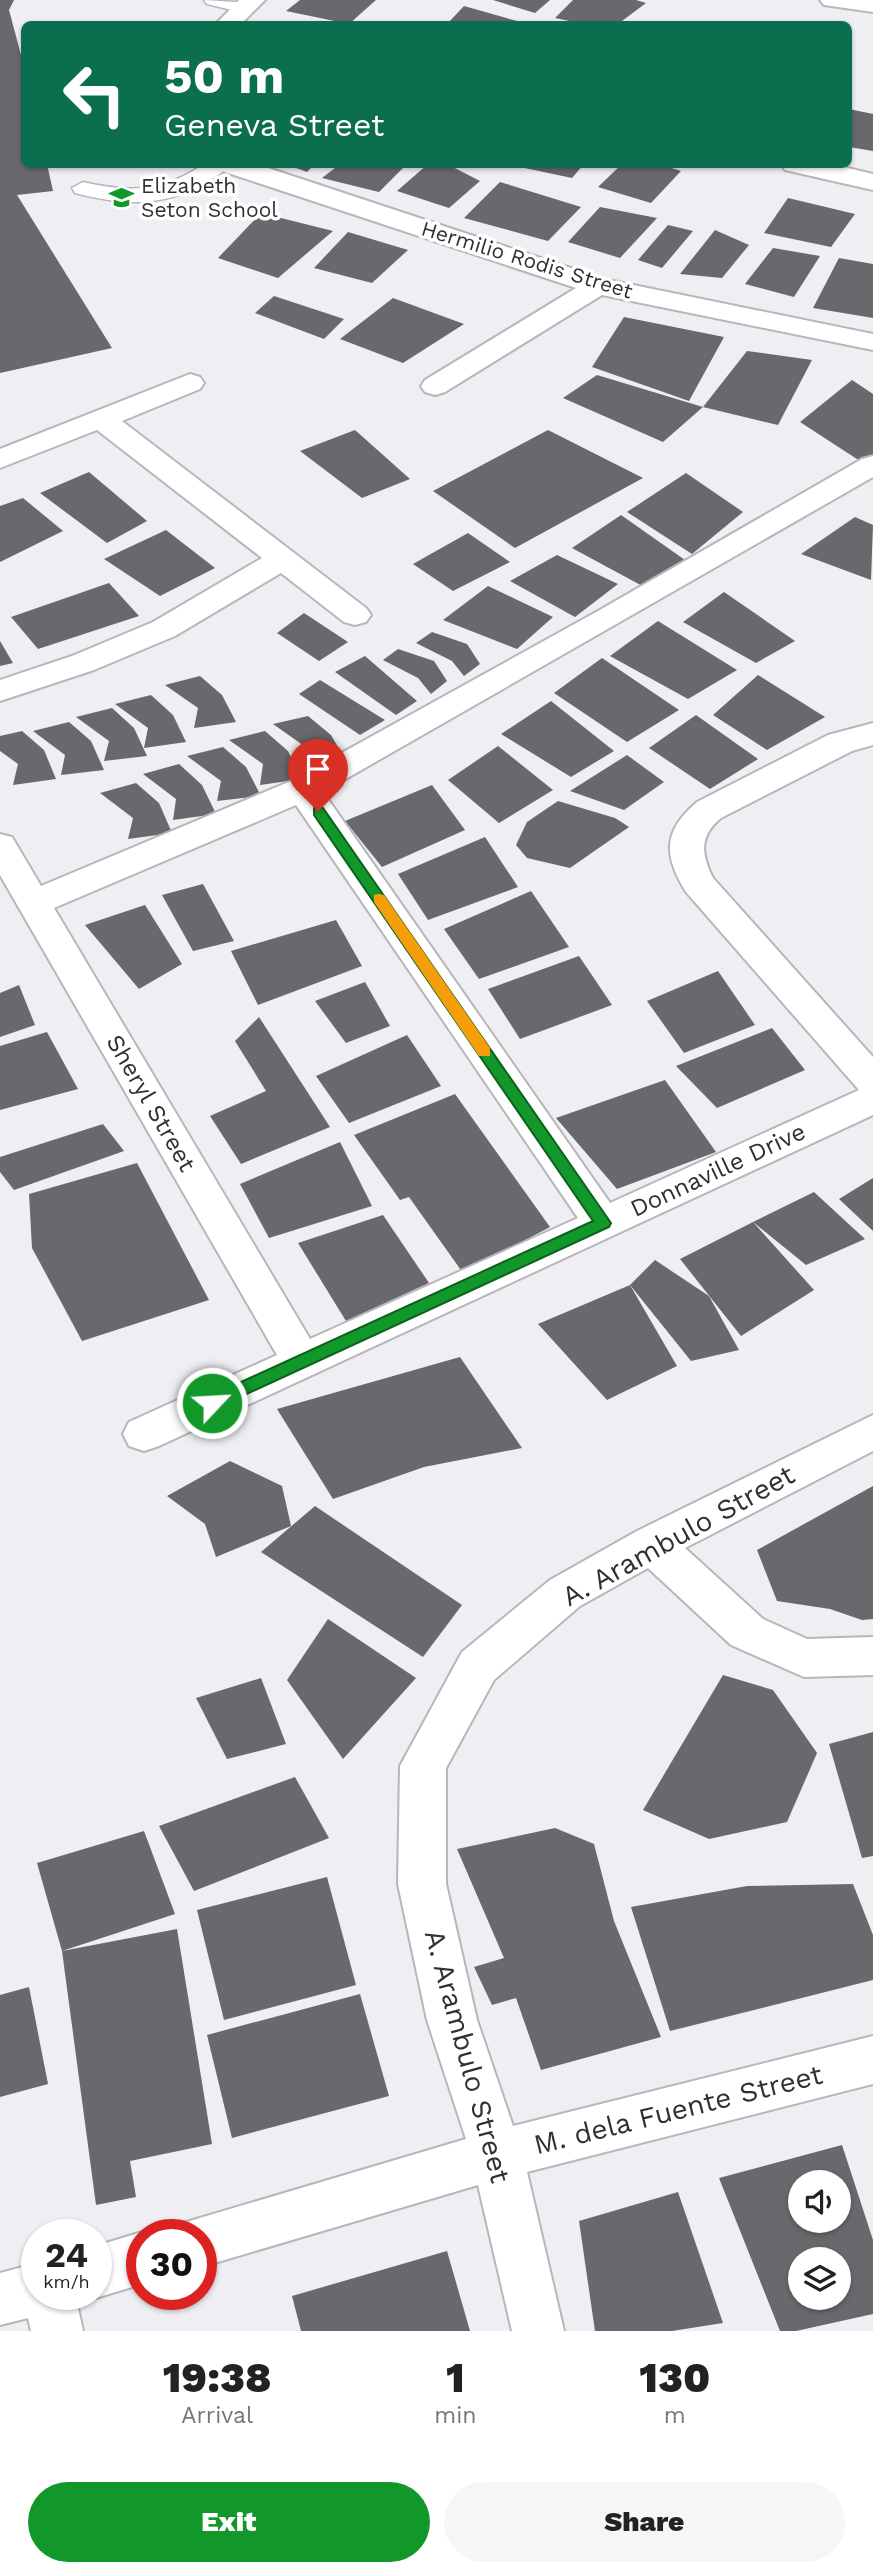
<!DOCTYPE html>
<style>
:root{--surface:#fff;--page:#f6f6f6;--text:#222;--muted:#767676;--accent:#12972b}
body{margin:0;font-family:"Work Sans",sans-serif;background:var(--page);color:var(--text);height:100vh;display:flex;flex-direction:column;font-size:26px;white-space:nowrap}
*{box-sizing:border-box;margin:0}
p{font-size:23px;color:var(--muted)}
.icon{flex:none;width:38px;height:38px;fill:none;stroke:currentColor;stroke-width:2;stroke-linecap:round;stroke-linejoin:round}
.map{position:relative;height:2331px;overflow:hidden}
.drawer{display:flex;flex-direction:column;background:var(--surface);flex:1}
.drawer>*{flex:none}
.guide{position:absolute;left:21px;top:21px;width:831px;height:147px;border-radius:10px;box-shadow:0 2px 5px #0004;background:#0b6e4f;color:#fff;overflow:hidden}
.buttons{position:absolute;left:788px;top:2170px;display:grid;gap:14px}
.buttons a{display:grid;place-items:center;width:63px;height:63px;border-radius:50%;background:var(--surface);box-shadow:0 2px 5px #0004;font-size:35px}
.speed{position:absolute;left:21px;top:2219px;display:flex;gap:14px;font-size:35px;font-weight:700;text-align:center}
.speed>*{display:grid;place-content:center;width:91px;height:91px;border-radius:50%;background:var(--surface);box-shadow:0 2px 5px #0004;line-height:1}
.speed small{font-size:18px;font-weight:400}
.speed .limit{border:10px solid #d22;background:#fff;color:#111}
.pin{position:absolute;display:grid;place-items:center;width:60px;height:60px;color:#fff;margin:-72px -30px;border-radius:50% 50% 50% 0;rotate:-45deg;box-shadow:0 0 7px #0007}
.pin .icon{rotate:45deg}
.me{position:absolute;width:77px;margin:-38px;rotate:65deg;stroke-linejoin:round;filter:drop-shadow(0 0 5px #0008)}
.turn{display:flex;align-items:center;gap:24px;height:147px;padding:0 28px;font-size:32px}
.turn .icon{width:91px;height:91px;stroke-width:2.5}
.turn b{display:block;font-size:49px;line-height:60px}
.eta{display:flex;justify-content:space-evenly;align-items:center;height:119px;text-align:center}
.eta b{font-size:42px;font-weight:800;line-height:49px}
.primary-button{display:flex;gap:14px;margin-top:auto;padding:14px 28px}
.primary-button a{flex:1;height:80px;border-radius:42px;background:var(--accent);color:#fff;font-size:28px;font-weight:800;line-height:80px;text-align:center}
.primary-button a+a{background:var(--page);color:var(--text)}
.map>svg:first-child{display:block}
</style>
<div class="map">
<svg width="873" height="2331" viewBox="0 0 873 2331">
<rect width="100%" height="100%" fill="#efeef3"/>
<g fill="#69686c" fill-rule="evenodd">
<polygon points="0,0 14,0 9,10 24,66 24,164 47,164 53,191 17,195 112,348 0,373"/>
<polygon points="300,0 376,0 349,24 286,11"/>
<polygon points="493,0 550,0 535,13"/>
<polygon points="573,0 636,0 646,3 618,24 584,24 555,18"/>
<polygon points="464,6 528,24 447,24"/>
<polygon points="849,109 873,114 873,151 849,147"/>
<polygon points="285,164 315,164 307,172"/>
<polygon points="340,164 407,164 379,192 322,178"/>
<polygon points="428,164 447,164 480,181 449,208 397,191"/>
<polygon points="522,164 584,164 572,178 520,167"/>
<polygon points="622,164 659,164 681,171 651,203 598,187"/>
<polygon points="500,182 581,207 548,241 464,218"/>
<polygon points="788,198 855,214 831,247 764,233"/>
<polygon points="600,207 657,218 620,258 568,242"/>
<polygon points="261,213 333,231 278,278 218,258"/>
<polygon points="668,225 693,231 662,268 638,260"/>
<polygon points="715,230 749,245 722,278 680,274"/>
<polygon points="348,232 408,250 372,283 314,268"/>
<polygon points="773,248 820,256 794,297 745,284"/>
<polygon points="839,258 873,264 873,318 813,308"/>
<polygon points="274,296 344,319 324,339 255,313"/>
<polygon points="393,298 464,324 403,363 340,339"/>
<polygon points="624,317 724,337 689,401 592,367"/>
<polygon points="747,351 812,360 778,425 703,407"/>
<polygon points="597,375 703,407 663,442 563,398"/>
<polygon points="852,380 873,394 873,456 860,461 800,422"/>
<polygon points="355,430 410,479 362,498 300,451"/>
<polygon points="548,430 643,478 515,548 433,491"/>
<polygon points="89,472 147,521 107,543 40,493"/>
<polygon points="686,473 743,512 692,554 627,512"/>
<polygon points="23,498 63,531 0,562 0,506"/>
<polygon points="621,515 685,560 646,588 572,548"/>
<polygon points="855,517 873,525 871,580 801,554"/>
<polygon points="166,530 215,568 160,596 104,559"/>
<polygon points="468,533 510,562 453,591 413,564"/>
<polygon points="557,555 618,584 575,617 510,581"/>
<polygon points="109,583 139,616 38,649 11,617"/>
<polygon points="488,586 553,617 517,649 443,620"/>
<polygon points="724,592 795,641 756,663 683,622"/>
<polygon points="304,613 348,642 319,661 277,633"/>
<polygon points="658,621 737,670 688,699 610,656"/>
<polygon points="432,632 467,644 480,664 464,676 452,661 416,643"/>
<polygon points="0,641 13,663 0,666"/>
<polygon points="398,649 434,661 447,681 431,694 418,678 383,660"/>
<polygon points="365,656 417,701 396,715 335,672"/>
<polygon points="602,658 679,710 627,742 554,693"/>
<polygon points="758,675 825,717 767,750 713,715"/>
<polygon points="200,676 222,695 236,722 194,728 198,708 165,685"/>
<polygon points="320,680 385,720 360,735 299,694"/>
<polygon points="151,695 173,715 186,742 144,748 148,728 115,704"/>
<polygon points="551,701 614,751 571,777 501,734"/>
<polygon points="112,708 134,728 147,756 104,761 109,741 76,717"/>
<polygon points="696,715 758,759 710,789 649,748"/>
<polygon points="308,716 331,735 347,763 305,769 307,748 273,724"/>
<polygon points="69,722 91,741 104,770 61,775 65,755 33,731"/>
<polygon points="22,731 44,750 56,779 13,785 18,764 0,751 0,736"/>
<polygon points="265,731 288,751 302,779 260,785 263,764 229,740"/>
<polygon points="498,746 553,790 499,823 448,780"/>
<polygon points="223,747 246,767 261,796 217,801 221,781 187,756"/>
<polygon points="627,755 664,782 624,810 570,791"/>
<polygon points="179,764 202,785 216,814 173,820 176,799 143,774"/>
<polygon points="136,783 159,803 172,833 128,839 133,818 100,793"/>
<polygon points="432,785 465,830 382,867 345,821"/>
<polygon points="558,801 615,818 629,827 570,868 527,858 516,845 527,822"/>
<polygon points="485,837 518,887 428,920 398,874"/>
<polygon points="203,884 234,941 193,951 162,895"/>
<polygon points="531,891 569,947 479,979 444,929"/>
<polygon points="145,905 182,964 139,989 85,925"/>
<polygon points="336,920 362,966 258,1005 231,951"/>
<polygon points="579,956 612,1005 520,1039 488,989"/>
<polygon points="718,971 755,1025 684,1053 647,1001"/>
<polygon points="365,982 390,1026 346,1043 315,1001"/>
<polygon points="19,985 35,1025 0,1037 0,993"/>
<polygon points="259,1017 330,1127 241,1164 210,1116 266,1091 235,1041"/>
<polygon points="772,1028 805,1070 717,1108 676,1066"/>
<polygon points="47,1032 78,1089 0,1110 0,1046"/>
<polygon points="407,1035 441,1086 349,1123 316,1076"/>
<polygon points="665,1080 716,1152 617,1189 556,1118"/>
<polygon points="455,1094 550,1227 463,1273 409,1197 400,1200 354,1135"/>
<polygon points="103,1124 124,1151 14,1190 0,1172 0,1157"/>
<polygon points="340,1142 372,1206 269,1238 240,1184"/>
<polygon points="137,1163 209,1300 82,1341 32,1248 29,1194"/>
<polygon points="873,1178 873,1231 839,1199"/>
<polygon points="814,1192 865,1239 806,1265 753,1222 814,1290 741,1336 680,1259 753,1222"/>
<polygon points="383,1215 429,1283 346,1321 298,1243"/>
<polygon points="655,1260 709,1296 739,1350 691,1361 630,1285"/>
<polygon points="630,1285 677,1366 607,1400 538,1324"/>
<polygon points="460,1357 522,1448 424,1467 333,1499 277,1409"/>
<polygon points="230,1461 282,1486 291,1526 216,1557 205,1524 167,1496"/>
<polygon points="873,1486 873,1619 862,1620 830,1609 777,1601 757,1550"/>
<polygon points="315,1506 462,1605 423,1657 261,1552"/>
<polygon points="328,1619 416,1678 343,1759 287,1680"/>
<polygon points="723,1675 773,1690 817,1753 787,1822 709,1839 643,1810"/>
<polygon points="261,1678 286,1744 227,1759 196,1698"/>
<polygon points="873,1732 873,1856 862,1858 829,1744"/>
<polygon points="295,1777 329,1838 194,1891 159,1826"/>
<polygon points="555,1828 594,1844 614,1921 661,2037 541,2070 516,1998 492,2005 474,1967 504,1958 457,1849"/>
<polygon points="144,1831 175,1914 62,1951 37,1863"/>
<polygon points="327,1877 356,1985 224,2020 197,1910"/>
<polygon points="853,1884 873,1935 873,1980 670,2031 631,1907 747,1886"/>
<polygon points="177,1929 212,2144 130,2161 136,2197 96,2205 62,1951"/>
<polygon points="29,1987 48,2084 0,2097 0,1995"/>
<polygon points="360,1994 389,2096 232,2138 207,2035"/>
<path d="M 842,2145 L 873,2240 L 873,2314 L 796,2331 L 780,2331 L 719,2178 ZM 800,2182 L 838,2182 L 838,2221 L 800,2221 ZM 800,2259 L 838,2259 L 838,2298 L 800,2298 Z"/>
<polygon points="678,2192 723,2323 672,2331 595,2331 579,2221"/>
<polygon points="447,2251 470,2331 301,2331 292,2296"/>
</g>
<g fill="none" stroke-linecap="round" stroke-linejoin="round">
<defs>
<g id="lane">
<polygon points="204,0 251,3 254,7 244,13 207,4"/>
<path d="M 204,164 L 229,164 C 223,173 212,179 203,184 C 161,208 121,205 75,193 L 72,188 L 83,182 C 130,193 163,192 204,164 Z"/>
</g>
<g id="street">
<polygon points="239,0 265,0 241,24 216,24"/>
<polygon points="215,164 256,164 604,279 873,334 873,350 602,295 445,392 435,395 425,392 421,386 425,380 576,288 219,170"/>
<polygon points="781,164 831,164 873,174 873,190 785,170"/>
<polygon points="190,374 200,377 204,383 200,389 122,421 366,608 371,615 366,622 355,625 344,622 281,573 175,636 94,670 0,701 0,680 72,656 153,622 262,558 97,430 0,468 0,449"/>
<path d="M 873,456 L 873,477 L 323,792 L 610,1203 L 859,1090 L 686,892 C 663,855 663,831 697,802 L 828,735 L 873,723 L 873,745 L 852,751 L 721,818 C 699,836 701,854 713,878 L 873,1057 L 873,1115 L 159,1446 L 144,1451 L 129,1446 L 123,1434 L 129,1422 L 277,1355 L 0,875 L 0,834 L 12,837 L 41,886 L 291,781 L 598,611 L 862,459 ZM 296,805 L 578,1218 L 310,1339 L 54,908 Z"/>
<polygon points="873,1415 873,1451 685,1548 763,1619 807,1639 873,1637 873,1675 804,1677 731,1645 648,1568 580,1606 494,1680 446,1768 446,1884 477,2020 513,2126 873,2036 873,2084 527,2172 564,2331 512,2331 478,2185 201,2267 201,2235 178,2235 183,2223 466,2139 427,2020 398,1884 400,1766 462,1652 550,1580 637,1531"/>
<polygon points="142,2232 149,2235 142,2235 142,2284 96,2298 87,2294 96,2294 96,2246"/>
<polygon points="37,2263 37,2294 75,2294 83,2331 31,2331 28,2318 0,2325 0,2273"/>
</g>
<polygon id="secondary" points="820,0 873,0 873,12 824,5"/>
</defs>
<use href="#lane" stroke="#b7b6ba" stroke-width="3"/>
<use href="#street" stroke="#b7b6ba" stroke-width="4"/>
<use href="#secondary" stroke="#b7b6ba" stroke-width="4"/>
<use href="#lane" fill="#fff" fill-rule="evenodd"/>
<use href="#street" fill="#fff" fill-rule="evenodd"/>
<use href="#secondary" fill="#fff" fill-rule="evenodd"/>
</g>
<polygon fill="#12972b" stroke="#0c621c" stroke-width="2" points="318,807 323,808 611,1223 609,1227 212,1410 206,1408 203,1403 206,1398 593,1221 314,815 314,808"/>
<polygon fill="#f59e0b" points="379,894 384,895 490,1048 490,1056 479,1056 374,902 374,895"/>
<defs>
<symbol id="school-bare" viewBox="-9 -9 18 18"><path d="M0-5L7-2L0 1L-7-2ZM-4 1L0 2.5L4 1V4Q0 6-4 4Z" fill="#12972b" stroke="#fff" stroke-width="2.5" paint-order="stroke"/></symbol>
</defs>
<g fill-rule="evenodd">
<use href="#school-bare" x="104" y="180" width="35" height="35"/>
</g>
<g text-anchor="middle" stroke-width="7" stroke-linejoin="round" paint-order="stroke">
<g font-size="21" fill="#303032" stroke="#fff" text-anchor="start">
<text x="141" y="193">Elizabeth<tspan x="141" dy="24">Seton School</tspan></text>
</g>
<g font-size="21" fill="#303032" stroke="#fff">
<text transform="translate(527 260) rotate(17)" y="7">Hermilio Rodis Street</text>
</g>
<g font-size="24" fill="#303032" stroke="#fff">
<text transform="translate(151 1103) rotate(60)" y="8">Sheryl Street</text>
<text transform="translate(718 1170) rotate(-25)" y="8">Donnaville Drive</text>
</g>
<g font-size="28" fill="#303032" stroke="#fff">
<text transform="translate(678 1535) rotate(-29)" y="10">A. Arambulo Street</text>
<text transform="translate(468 2056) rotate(75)" y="10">A. Arambulo Street</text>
<text transform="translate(678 2109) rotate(-14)" y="10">M. dela Fuente Street</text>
</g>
</g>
</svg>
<div class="buttons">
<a><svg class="icon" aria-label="sound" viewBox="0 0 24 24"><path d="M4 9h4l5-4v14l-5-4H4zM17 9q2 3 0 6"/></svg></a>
<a><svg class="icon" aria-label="layers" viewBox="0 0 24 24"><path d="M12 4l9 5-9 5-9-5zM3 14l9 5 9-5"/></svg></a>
</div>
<div class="speed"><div>24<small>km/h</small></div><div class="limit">30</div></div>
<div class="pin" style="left:318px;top:811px;background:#d93025"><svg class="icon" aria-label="arrive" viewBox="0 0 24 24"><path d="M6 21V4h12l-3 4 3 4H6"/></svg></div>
<svg class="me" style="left:212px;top:1403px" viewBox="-20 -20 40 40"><circle r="17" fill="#12972b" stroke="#fff" stroke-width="3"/><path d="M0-11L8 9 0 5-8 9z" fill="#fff"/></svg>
<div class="guide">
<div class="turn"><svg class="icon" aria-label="left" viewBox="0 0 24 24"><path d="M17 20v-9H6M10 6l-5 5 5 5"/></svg><div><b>50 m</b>Geneva Street</div></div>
</div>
</div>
<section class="drawer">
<div class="eta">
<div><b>19:38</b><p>Arrival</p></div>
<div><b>1</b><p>min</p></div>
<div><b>130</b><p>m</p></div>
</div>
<div class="primary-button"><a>Exit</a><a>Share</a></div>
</section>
